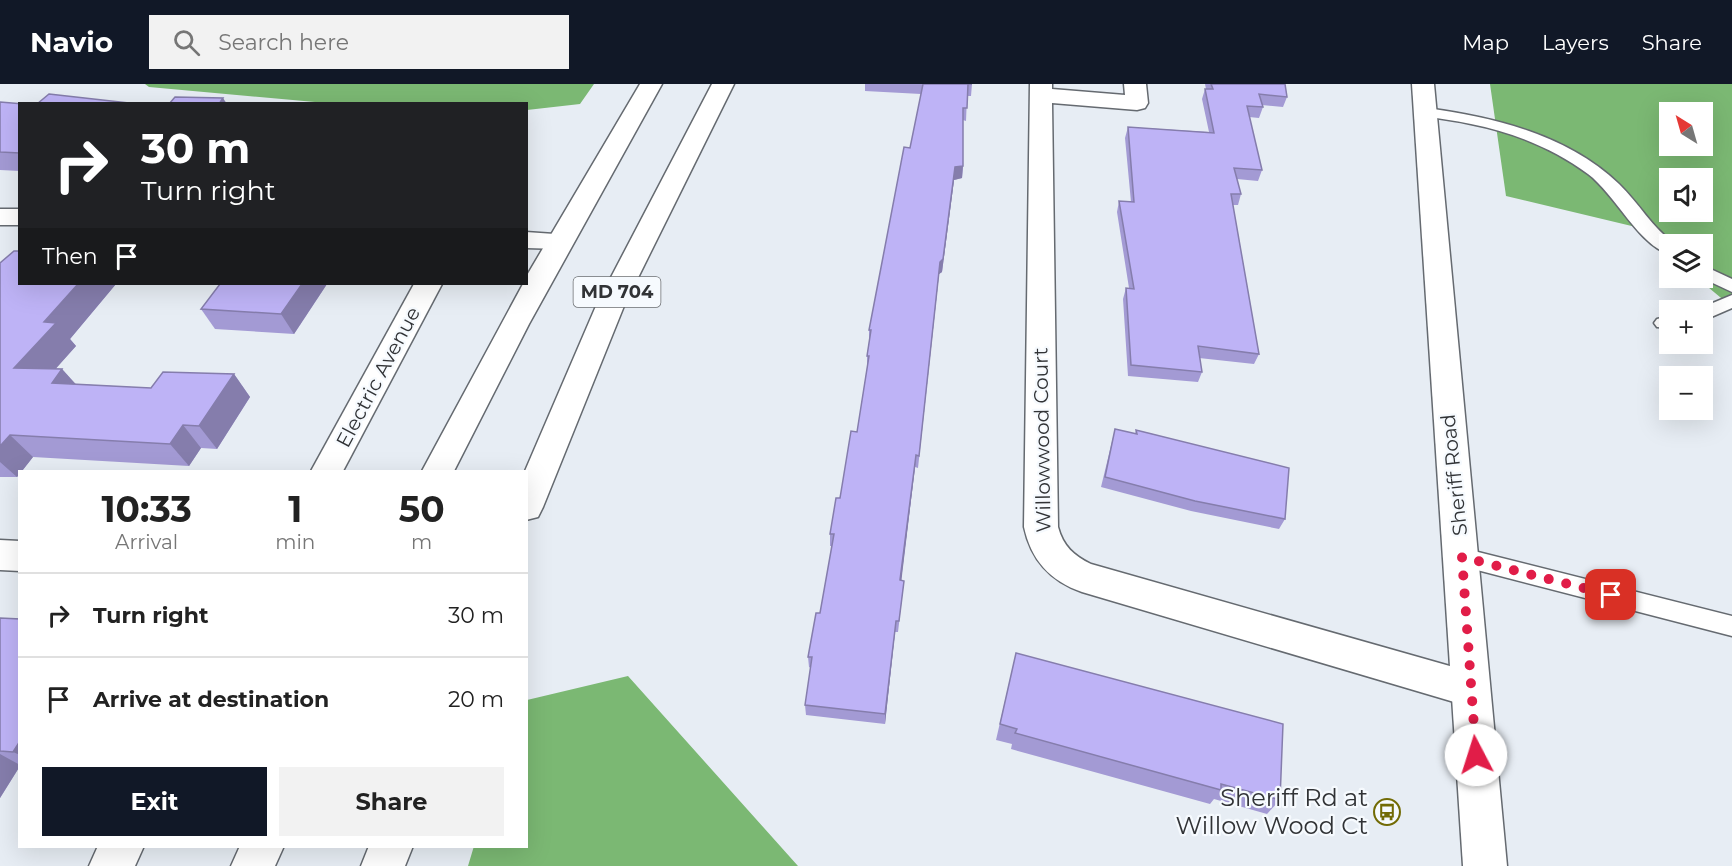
<!DOCTYPE html>
<meta charset="utf-8">
<style>
:root{--surface:#fff;--page:#f2f2f2;--text:#222;--muted:#767676;--line:#e0e0e0;--accent:#111827}
body{margin:0;font-family:Montserrat,sans-serif;background:var(--page);color:var(--text);height:100vh;display:flex;flex-direction:column;font-size:22px;white-space:nowrap}
*{box-sizing:border-box;margin:0}
p{font-size:20px;color:var(--muted)}
.icon{flex:none;width:33px;height:33px;fill:none;stroke:currentColor;stroke-width:2;stroke-linecap:round;stroke-linejoin:round}
.map{position:relative;flex:1;overflow:hidden}
.panel{position:absolute;left:18px;top:386px;width:510px;height:378px;display:flex;flex-direction:column;background:var(--surface);border-radius:0px;box-shadow:0 6px 24px #0002}
.panel>*{flex:none}
.banner{position:absolute;left:18px;top:18px;width:510px;height:183px;border-radius:0px;box-shadow:0 6px 24px #0002;background:#202124;color:#fff;overflow:hidden}
.needle{width:39px;rotate:323deg}
.fabs{position:absolute;left:1659px;top:18px;display:grid;gap:12px}
.fabs a{display:grid;place-items:center;width:54px;height:54px;border-radius:0px;background:var(--surface);box-shadow:0 6px 24px #0002;font-size:30px}
.pin{position:absolute;display:grid;place-items:center;width:51px;height:51px;color:#fff;margin:-26px;border-radius:12px;box-shadow:0 3px 9px #0006}
.me{position:absolute;width:66px;margin:-33px;rotate:355deg;stroke-linejoin:round;filter:drop-shadow(0 0 4px #0008)}
.turn{display:flex;align-items:center;gap:21px;height:126px;padding:0 24px;font-size:27px}
.turn .icon{width:78px;height:78px;stroke-width:2.5}
.turn b{display:block;font-size:42px;line-height:51px}
.then{display:flex;align-items:center;height:57px;padding:0 24px;background:#0003;gap:12px;font-size:22px}
.eta{display:flex;justify-content:space-evenly;align-items:center;height:102px;text-align:center}
.eta b{font-size:36px;font-weight:700;line-height:42px}
.primary-button{display:flex;gap:12px;margin-top:auto;padding:12px 24px}
.primary-button a{flex:1;height:69px;border-radius:0px;background:var(--accent);color:#fff;font-size:24px;font-weight:700;line-height:69px;text-align:center}
.primary-button a+a{background:var(--page);color:var(--text)}
ul{padding:0;list-style:none}
li{display:flex;align-items:center;gap:18px;height:84px;padding:0 24px;border-top:2px solid var(--line)}
li div{flex:1}
li b{display:block;font-size:22px}
li em{font-style:normal}
header{display:flex;align-items:center;gap:36px;box-sizing:border-box;height:84px;padding:0 30px;background:var(--accent);color:#fff}
header strong{font-size:28px}
nav{display:flex;gap:33px;margin-inline-start:auto;font-size:21px}
.search{width:420px;height:54px;background:var(--page);display:flex;align-items:center;gap:15px;box-sizing:border-box;padding:0 21px;border-radius:0px;color:var(--muted);font-size:22px}
.map>svg:first-child{display:block}
</style>
<header>
<strong>Navio</strong>
<div class="search"><svg class="icon" aria-label="search" viewBox="0 0 24 24"><circle cx="10" cy="10" r="6"/><path d="M15 15l6 6"/></svg>Search here</div>
<nav><a>Map</a><a>Layers</a><a>Share</a></nav>
</header>
<div class="map">
<svg width="1732" height="782" viewBox="0 0 1732 782">
<rect width="100%" height="100%" fill="#e7edf4"/>
<g fill="#7bb873" fill-rule="evenodd">
<polygon points="145,0 594,0 580,20 527,26 526,20 337,20 149,3"/>
<path d="M 1490,0 L 1732,0 L 1732,223 L 1697,194 L 1702,194 L 1702,160 L 1670,160 L 1640,144 L 1506,112 ZM 1670,28 L 1702,28 L 1702,62 L 1670,62 ZM 1670,94 L 1702,94 L 1702,128 L 1670,128 Z"/>
<polygon points="628,592 798,782 468,782 474,762 526,762 527,616"/>
</g>
<g fill="none" stroke-linecap="round" stroke-linejoin="round">
<defs>
<g id="service">
<path d="M 1426,24 C 1494,33 1568,51 1619,100 C 1639,119 1652,144 1675,160 L 1670,160 L 1670,170 C 1640,163 1615,110 1588,90 C 1554,65 1512,48 1471,40 C 1454,36 1437,35 1421,31 L 1419,28 Z"/>
<polygon points="1702,181 1732,195 1732,208 1702,194"/>
<polygon points="1732,211 1732,224 1702,237 1702,226 1696,226"/>
<polygon points="1670,232 1670,244 1657,243 1654,239 1657,235"/>
<polygon points="1462,464 1732,532 1732,552 1454,480 1451,473 1454,466"/>
</g>
<g id="minor">
<path d="M 1030,0 L 1052,0 L 1052,5 L 1125,11 L 1124,0 L 1146,0 L 1148,19 L 1145,24 L 1137,26 L 1052,19 L 1058,443 C 1063,462 1074,472 1091,480 L 1485,592 L 1490,605 L 1485,618 L 1471,623 L 1082,508 C 1050,497 1031,476 1024,443 Z"/>
<rect x="0" y="125" width="20" height="16"/>
<polygon points="526,148 569,151 573,157 569,163 560,165 526,164"/>
<polygon points="414,200 442,200 343,387 311,387"/>
<polygon points="0,456 20,457 20,487 0,486"/>
<polygon points="98,762 144,762 135,782 89,782"/>
</g>
<polygon id="secondary" points="1412,0 1434,0 1507,782 1463,782"/>
<g id="primary">
<polygon points="640,0 662,0 529,240 454,387 422,387 523,200 526,200 526,193"/>
<polygon points="712,0 734,0 624,222 543,423 538,433 526,436 525,387 596,222"/>
<polygon points="240,762 284,762 275,782 231,782"/>
<polygon points="369,762 413,762 405,782 361,782"/>
</g>
</defs>
<use href="#service" stroke="#656a70" stroke-width="3"/>
<use href="#minor" stroke="#656a70" stroke-width="3"/>
<use href="#secondary" stroke="#656a70" stroke-width="3"/>
<use href="#primary" stroke="#656a70" stroke-width="3"/>
<use href="#service" fill="#fff" fill-rule="evenodd"/>
<use href="#minor" fill="#fff" fill-rule="evenodd"/>
<use href="#secondary" fill="#fff" fill-rule="evenodd"/>
<use href="#primary" fill="#fff" fill-rule="evenodd"/>
</g>
<g fill="#a39ad4">
<polygon points="865,0 972,0 971,12 967,12 966,37 963,36 963,82 962,94 954,96 942,188 939,190 918,384 915,383 901,497 904,497 898,548 895,548 885,640 806,631 805,621 811,584 809,583 808,573 820,529 832,462 830,462 830,450 857,348 867,284 867,272 869,258 869,246 910,64 921,10 865,7"/>
<polygon points="1205,0 1285,0 1287,13 1283,23 1262,21 1263,23 1259,34 1249,33 1262,86 1258,97 1237,95 1241,110 1238,121 1233,121 1259,270 1254,280 1199,274 1202,288 1198,298 1128,292 1123,215 1126,204 1129,204 1117,128 1119,117 1131,118 1125,54 1128,43 1209,48 1202,15 1205,5 1206,5"/>
<polygon points="0,18 20,20 20,87 0,86"/>
<polygon points="0,179 20,200 116,200 70,255 76,262 55,285 62,285 75,300 151,304 234,290 250,313 217,365 201,364 189,382 33,373 22,387 20,387 17,393 0,393"/>
<polygon points="327,200 294,250 215,245 201,225"/>
<polygon points="1115,345 1135,350 1136,346 1285,435 1279,445 1191,427 1101,403"/>
<polygon points="0,534 20,535 20,682 0,714"/>
<polygon points="1016,569 1280,716 1267,730 1214,715 1210,720 1011,665 1012,660 996,656"/>
</g>
<g fill="#857dac">
<polygon points="223,14 227,20 219,20"/>
<polygon points="963,82 962,94 954,96 942,188 939,190 918,384 940,178 955,83"/>
<polygon points="78,200 116,200 70,255 76,262 36,307 14,284 44,238"/>
<polygon points="302,200 327,200 294,250 281,230"/>
<polygon points="62,285 83,308 52,299"/>
<polygon points="234,290 250,313 217,365 199,342"/>
<polygon points="183,341 201,364 189,382 170,360"/>
<polygon points="10,351 33,373 22,387 20,387 20,390 17,393 0,378 0,362"/>
<polygon points="916,371 915,383 900,508 900,496"/>
<polygon points="896,537 895,548 885,640 885,630"/>
<polygon points="20,657 20,671 13,668"/>
<polygon points="0,670 20,681 20,682 0,714"/>
</g>
<g fill="#beb3f6" stroke="#857dac" stroke-width="1.5">
<polygon points="923,0 972,0 968,0 967,24 963,24 963,82 955,83 943,175 940,178 919,372 916,371 900,496 904,497 899,537 896,537 885,630 805,621 812,573 808,573 816,529 820,529 834,450 830,450 836,414 840,414 851,347 857,348 869,272 867,272 871,246 869,246 883,173 904,63 910,64"/>
<polygon points="1211,0 1285,0 1287,13 1259,10 1263,23 1247,22 1262,86 1234,84 1241,110 1231,110 1259,270 1198,262 1202,288 1131,281 1126,204 1134,205 1119,117 1134,118 1128,43 1214,49 1205,5 1213,5"/>
<polygon points="49,10 138,20 37,20"/>
<polygon points="175,13 223,14 219,20 169,20"/>
<polygon points="0,18 24,20 20,20 20,69 0,68"/>
<polygon points="14,167 20,167 20,200 78,200 44,238 56,239 14,284 62,285 52,299 151,304 163,288 234,290 199,342 183,341 170,360 10,351 0,362 0,179"/>
<polygon points="220,200 302,200 281,230 201,225"/>
<polygon points="1115,345 1137,350 1136,346 1289,384 1285,435 1195,417 1105,393"/>
<polygon points="0,534 20,535 20,657 13,668 0,667"/>
<polygon points="1016,569 1283,640 1280,716 1221,700 1221,706 1015,649 1017,645 1000,640"/>
</g>
<g fill="none" stroke-linecap="round" stroke-linejoin="round">
<polyline stroke="#e11d48" stroke-width="10" stroke-dasharray="0 18" points="1476,671 1462,473 1611,511"/>
</g>
<defs>
<symbol id="bus-ring" viewBox="-11 -11 22 22"><circle r="9.5" fill="#f6fafe" stroke="#726b05" stroke-width="1.5"/><path d="M-5-6H5V4H4V6H2V4H-2V6H-4V4H-5ZM-3.5-4V0h7V-4ZM-3.5 1.2v1.5H-2V1.2ZM2 1.2v1.5H3.5V1.2Z" fill="#726b05"/></symbol>
</defs>
<g fill-rule="evenodd">
<use href="#bus-ring" x="1372" y="713" width="30" height="30"/>
</g>
<g text-anchor="middle" stroke-width="4.5" stroke-linejoin="round" paint-order="stroke">
<rect fill="#f6fafe" stroke="#6c6f72" stroke-width="1.5" x="573.5" y="193" width="87" height="30" rx="4.5"/>
<g font-size="18" font-weight="bold" fill="#313336">
<text x="617" y="214">MD 704</text>
</g>
<g font-size="20" fill="#313336" stroke="#f6fafe">
<text transform="translate(378 293) rotate(-62)" y="7">Electric Avenue</text>
<text transform="translate(1042 356) rotate(-91)" y="7">Willowwood Court</text>
<text transform="translate(1454 391) rotate(-96)" y="7">Sheriff Road</text>
</g>
<g font-size="24" fill="#313336" stroke="#f6fafe" text-anchor="end">
<text x="1368" y="722">Sheriff Rd at<tspan x="1368" dy="28">Willow Wood Ct</tspan></text>
</g>
</g>
</svg>
<div class="fabs">
<a><svg class="needle" viewBox="-14 -14 28 28"><path d="M0-13l5 13h-10z" fill="#e53935"/><path d="M0 13l5-13h-10z" fill="#767676"/></svg></a>
<a><svg class="icon" aria-label="sound" viewBox="0 0 24 24"><path d="M4 9h4l5-4v14l-5-4H4zM17 9q2 3 0 6"/></svg></a>
<a><svg class="icon" aria-label="layers" viewBox="0 0 24 24"><path d="M12 4l9 5-9 5-9-5zM3 14l9 5 9-5"/></svg></a>
<a>+</a>
<a>−</a>
</div>
<div class="pin" style="left:1611px;top:511px;background:#d93025"><svg class="icon" aria-label="arrive" viewBox="0 0 24 24"><path d="M6 21V4h12l-3 4 3 4H6"/></svg></div>
<svg class="me" style="left:1476px;top:671px" viewBox="-20 -20 40 40"><circle r="19" fill="#fff"/><path d="M0-13L10 11 0 6-10 11z" fill="#e11d48"/></svg>
<div class="banner">
<div class="turn"><svg class="icon" aria-label="right" viewBox="0 0 24 24"><path d="M7 20v-9h11M14 6l5 5-5 5"/></svg><div><b>30 m</b>Turn right</div></div>
<div class="then">Then<svg class="icon" aria-label="arrive" viewBox="0 0 24 24"><path d="M6 21V4h12l-3 4 3 4H6"/></svg></div>
</div>
<section class="panel">
<div class="eta">
<div><b>10:33</b><p>Arrival</p></div>
<div><b>1</b><p>min</p></div>
<div><b>50</b><p>m</p></div>
</div>
<ul>
<li><svg class="icon" aria-label="right" viewBox="0 0 24 24"><path d="M7 20v-9h11M14 6l5 5-5 5"/></svg><div><b>Turn right</b></div><em>30 m</em></li>
<li><svg class="icon" aria-label="arrive" viewBox="0 0 24 24"><path d="M6 21V4h12l-3 4 3 4H6"/></svg><div><b>Arrive at destination</b></div><em>20 m</em></li>
</ul>
<div class="primary-button"><a>Exit</a><a>Share</a></div>
</section>
</div>
